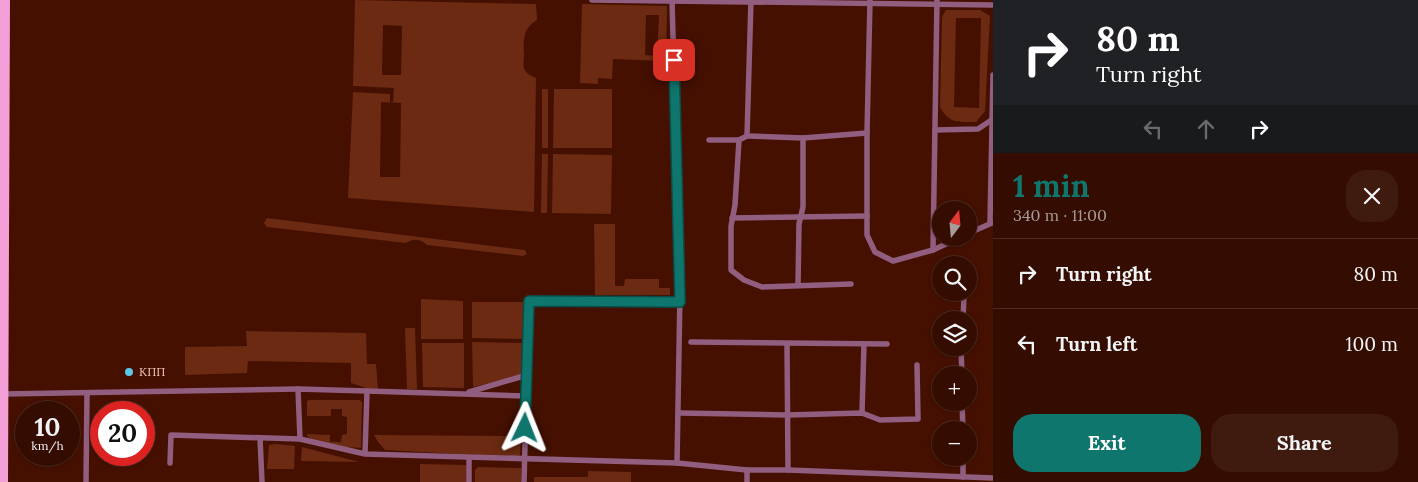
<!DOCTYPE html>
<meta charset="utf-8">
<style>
:root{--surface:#340c00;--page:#3f1a0f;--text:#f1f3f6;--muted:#a99b99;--line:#4e2c22;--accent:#0f766e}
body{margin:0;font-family:Lora,serif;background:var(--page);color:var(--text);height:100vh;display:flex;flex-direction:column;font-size:19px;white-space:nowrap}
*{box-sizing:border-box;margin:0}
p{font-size:16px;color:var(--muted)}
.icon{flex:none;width:28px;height:28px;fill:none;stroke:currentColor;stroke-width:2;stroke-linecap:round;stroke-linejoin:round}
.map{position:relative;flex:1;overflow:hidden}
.sheet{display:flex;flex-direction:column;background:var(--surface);width:425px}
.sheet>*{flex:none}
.banner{background:#202124;color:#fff;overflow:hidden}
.needle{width:32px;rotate:16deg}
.tools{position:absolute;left:932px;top:201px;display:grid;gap:10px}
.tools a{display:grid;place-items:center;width:45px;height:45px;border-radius:50%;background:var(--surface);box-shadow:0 1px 4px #0004,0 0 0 1px var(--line);font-size:25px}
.speed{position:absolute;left:15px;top:401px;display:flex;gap:10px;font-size:25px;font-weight:700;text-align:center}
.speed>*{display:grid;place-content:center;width:65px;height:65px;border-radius:50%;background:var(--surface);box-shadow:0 1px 4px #0004,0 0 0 1px var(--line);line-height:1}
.speed small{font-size:12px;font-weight:400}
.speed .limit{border:8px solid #d22;background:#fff;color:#111}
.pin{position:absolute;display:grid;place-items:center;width:42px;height:42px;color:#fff;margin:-21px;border-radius:10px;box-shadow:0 2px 8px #0006}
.me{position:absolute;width:55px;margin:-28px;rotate:2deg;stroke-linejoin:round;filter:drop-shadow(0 0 4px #0008)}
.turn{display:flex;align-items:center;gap:18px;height:105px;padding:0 20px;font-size:22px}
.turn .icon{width:65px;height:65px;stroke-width:2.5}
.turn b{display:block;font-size:35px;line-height:42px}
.lanes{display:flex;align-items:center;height:48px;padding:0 20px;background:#0003;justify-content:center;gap:25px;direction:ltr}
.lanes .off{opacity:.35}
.round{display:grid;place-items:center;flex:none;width:52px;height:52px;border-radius:20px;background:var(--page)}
.headline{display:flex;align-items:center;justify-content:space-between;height:85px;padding:0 20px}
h1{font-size:30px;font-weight:700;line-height:38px;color:var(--accent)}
.primary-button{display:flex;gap:10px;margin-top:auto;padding:10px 20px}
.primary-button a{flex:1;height:58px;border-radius:20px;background:var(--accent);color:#fff;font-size:20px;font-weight:700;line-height:58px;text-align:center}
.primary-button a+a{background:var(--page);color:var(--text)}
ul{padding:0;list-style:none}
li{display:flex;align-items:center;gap:15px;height:70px;padding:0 20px;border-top:1px solid var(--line)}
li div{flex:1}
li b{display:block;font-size:19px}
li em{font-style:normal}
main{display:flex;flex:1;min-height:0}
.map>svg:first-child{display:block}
</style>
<main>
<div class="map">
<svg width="993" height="482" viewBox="0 0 993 482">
<rect width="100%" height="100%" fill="#451000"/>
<g fill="#6b2a11" fill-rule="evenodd">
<path d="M 355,0 L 536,4 L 537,20 C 523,28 523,40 524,55 C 524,59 523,64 524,68 C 525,73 531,76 536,78 L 534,212 L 348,198 L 353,92 L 390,94 L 390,102 L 393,102 L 394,88 L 353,86 ZM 383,25 L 402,26 L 401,75 L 382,75 ZM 381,102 L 401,103 L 400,177 L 380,177 Z"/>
<path d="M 582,4 L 667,6 L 666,61 L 613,59 L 612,79 L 598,78 L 598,84 L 580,83 ZM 646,15 L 659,15 L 657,56 L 645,55 Z"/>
<path d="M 946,10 L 980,10 L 990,16 L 985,111 L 976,122 C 959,122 949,124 940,107 L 942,17 ZM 956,18 L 981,18 L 979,108 L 954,107 Z"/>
<rect x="542" y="89" width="6" height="59"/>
<polygon points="554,89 612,89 612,148 553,148"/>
<polygon points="542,154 548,154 547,213 541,213"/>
<polygon points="553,154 612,155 611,214 552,213"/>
<path d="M 267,218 L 525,250 L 527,254 L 523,256 L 427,245 C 420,239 414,238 406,243 L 267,227 L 264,223 Z"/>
<polygon points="594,224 615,224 615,286 624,286 625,279 659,279 659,288 670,288 670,295 595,295"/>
<polygon points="421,299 463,301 463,339 421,339"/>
<polygon points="472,302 525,302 525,339 472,338"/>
<polygon points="405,328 415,328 417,389 407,389"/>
<polygon points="246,331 366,333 367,364 376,364 378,389 369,389 351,383 351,363 248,361 247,373 185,375 185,347 247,346"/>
<polygon points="472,342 524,343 522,375 473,387"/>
<polygon points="422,343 464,343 464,388 423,387"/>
<path d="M 309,400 L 359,400 L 362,402 L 361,448 C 344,447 321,447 307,436 L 307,434 L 330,435 L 330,442 L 341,442 L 342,435 L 347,434 L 347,417 L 342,416 L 342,409 L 331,409 L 331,416 L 307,416 L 307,401 Z"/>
<polygon points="374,435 521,436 520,455 516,457 385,450 378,442"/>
<polygon points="276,444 295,446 294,469 267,469 269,445"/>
<polygon points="302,447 359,462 301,461"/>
<polygon points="420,464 466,465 467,482 420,482"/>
<polygon points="478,467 521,468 521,482 475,482 475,470"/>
<polygon points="588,471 631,472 631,482 534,482 534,477 588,477"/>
</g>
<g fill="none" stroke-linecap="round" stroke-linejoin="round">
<g stroke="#915e80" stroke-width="5.5">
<polyline points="592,0 993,5"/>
<polyline points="672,0 680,293 677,463"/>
<polyline points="751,0 747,136 739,140 735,205 731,226 731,270 744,280 762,287 851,284"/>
<polyline points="935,130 978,129 993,119"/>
<polyline points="867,133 867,235 875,252 893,261 933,250 959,238"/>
<polyline points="747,136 803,138 867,133 870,0"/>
<polyline points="709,140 739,140"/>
<polyline points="732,218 867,216"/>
<polyline points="990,223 993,75"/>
<polyline points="969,233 992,223"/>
<polyline points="933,250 937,0"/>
<polyline points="798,285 799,224 803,207 803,138"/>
<polyline points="963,320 964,296"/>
<polyline points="691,342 887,344"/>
<polyline points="787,344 788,470"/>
<polyline points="961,348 962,375"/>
<polyline points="367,391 526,396"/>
<polyline points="469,392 527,375"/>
<polyline points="3,394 298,389"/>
<polyline points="962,402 963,430"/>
<polyline points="679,413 787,415 862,413 880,420 918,419 917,365"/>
<polyline points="862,413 864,344"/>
<polyline points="260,438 262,482"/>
<polyline points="365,454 367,391 298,389 300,439 365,454 677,463 747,470 788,470 993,478"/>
<polyline points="963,458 963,477"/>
<polyline points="170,463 171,435 300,439"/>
<polyline points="86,482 87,393"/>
<polyline points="469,482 469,458"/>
<polyline points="524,482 529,301 680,302"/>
<polyline points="747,482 747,470"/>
</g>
<polyline stroke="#f49fd8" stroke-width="12" points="2,482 4,0"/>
</g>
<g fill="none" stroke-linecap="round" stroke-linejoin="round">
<defs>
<polyline id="route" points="525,428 529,301 680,302 674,60"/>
</defs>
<use href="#route" stroke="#0a4d48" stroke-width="12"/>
<use href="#route" stroke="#0f766e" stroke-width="9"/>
</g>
<circle fill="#5bc8e7" stroke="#451000" stroke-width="2" cx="129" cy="372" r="5"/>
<g text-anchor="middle" stroke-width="5" stroke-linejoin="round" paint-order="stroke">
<g font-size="12" fill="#f3c8b9" stroke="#451000" text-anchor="start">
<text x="139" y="376">КПП</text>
</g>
</g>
</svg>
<div class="tools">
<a><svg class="needle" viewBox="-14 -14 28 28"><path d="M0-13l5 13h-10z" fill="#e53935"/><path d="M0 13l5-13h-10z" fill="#a99b99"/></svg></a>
<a><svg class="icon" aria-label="search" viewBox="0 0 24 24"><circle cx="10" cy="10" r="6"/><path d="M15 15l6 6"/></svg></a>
<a><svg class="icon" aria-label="layers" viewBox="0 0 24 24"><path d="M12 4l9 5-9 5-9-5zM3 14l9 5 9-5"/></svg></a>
<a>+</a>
<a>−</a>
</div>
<div class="speed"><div>10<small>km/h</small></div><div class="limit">20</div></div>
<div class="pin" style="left:674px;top:60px;background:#d93025"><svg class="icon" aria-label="arrive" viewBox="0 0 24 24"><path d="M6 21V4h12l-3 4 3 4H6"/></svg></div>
<svg class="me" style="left:525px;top:428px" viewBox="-20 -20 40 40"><path d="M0-17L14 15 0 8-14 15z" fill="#0f766e" stroke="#fff" stroke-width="4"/></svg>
</div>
<section class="sheet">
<div class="banner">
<div class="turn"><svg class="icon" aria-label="right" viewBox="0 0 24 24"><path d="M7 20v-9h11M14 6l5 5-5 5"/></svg><div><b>80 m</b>Turn right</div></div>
<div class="lanes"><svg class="icon off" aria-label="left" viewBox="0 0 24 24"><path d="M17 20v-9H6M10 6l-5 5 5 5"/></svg><svg class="icon off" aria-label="ahead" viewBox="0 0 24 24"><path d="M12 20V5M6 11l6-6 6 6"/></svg><svg class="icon" aria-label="right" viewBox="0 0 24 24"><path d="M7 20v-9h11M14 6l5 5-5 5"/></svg></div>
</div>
<div class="headline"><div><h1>1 min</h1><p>340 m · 11:00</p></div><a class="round"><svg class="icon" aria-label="close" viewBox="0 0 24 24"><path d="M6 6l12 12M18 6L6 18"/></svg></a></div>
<ul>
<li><svg class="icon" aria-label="right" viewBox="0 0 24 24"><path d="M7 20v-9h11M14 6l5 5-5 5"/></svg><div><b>Turn right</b></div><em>80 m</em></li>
<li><svg class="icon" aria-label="left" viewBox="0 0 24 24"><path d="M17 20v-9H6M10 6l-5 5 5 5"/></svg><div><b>Turn left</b></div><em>100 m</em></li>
</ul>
<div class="primary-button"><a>Exit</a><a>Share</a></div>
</section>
</main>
